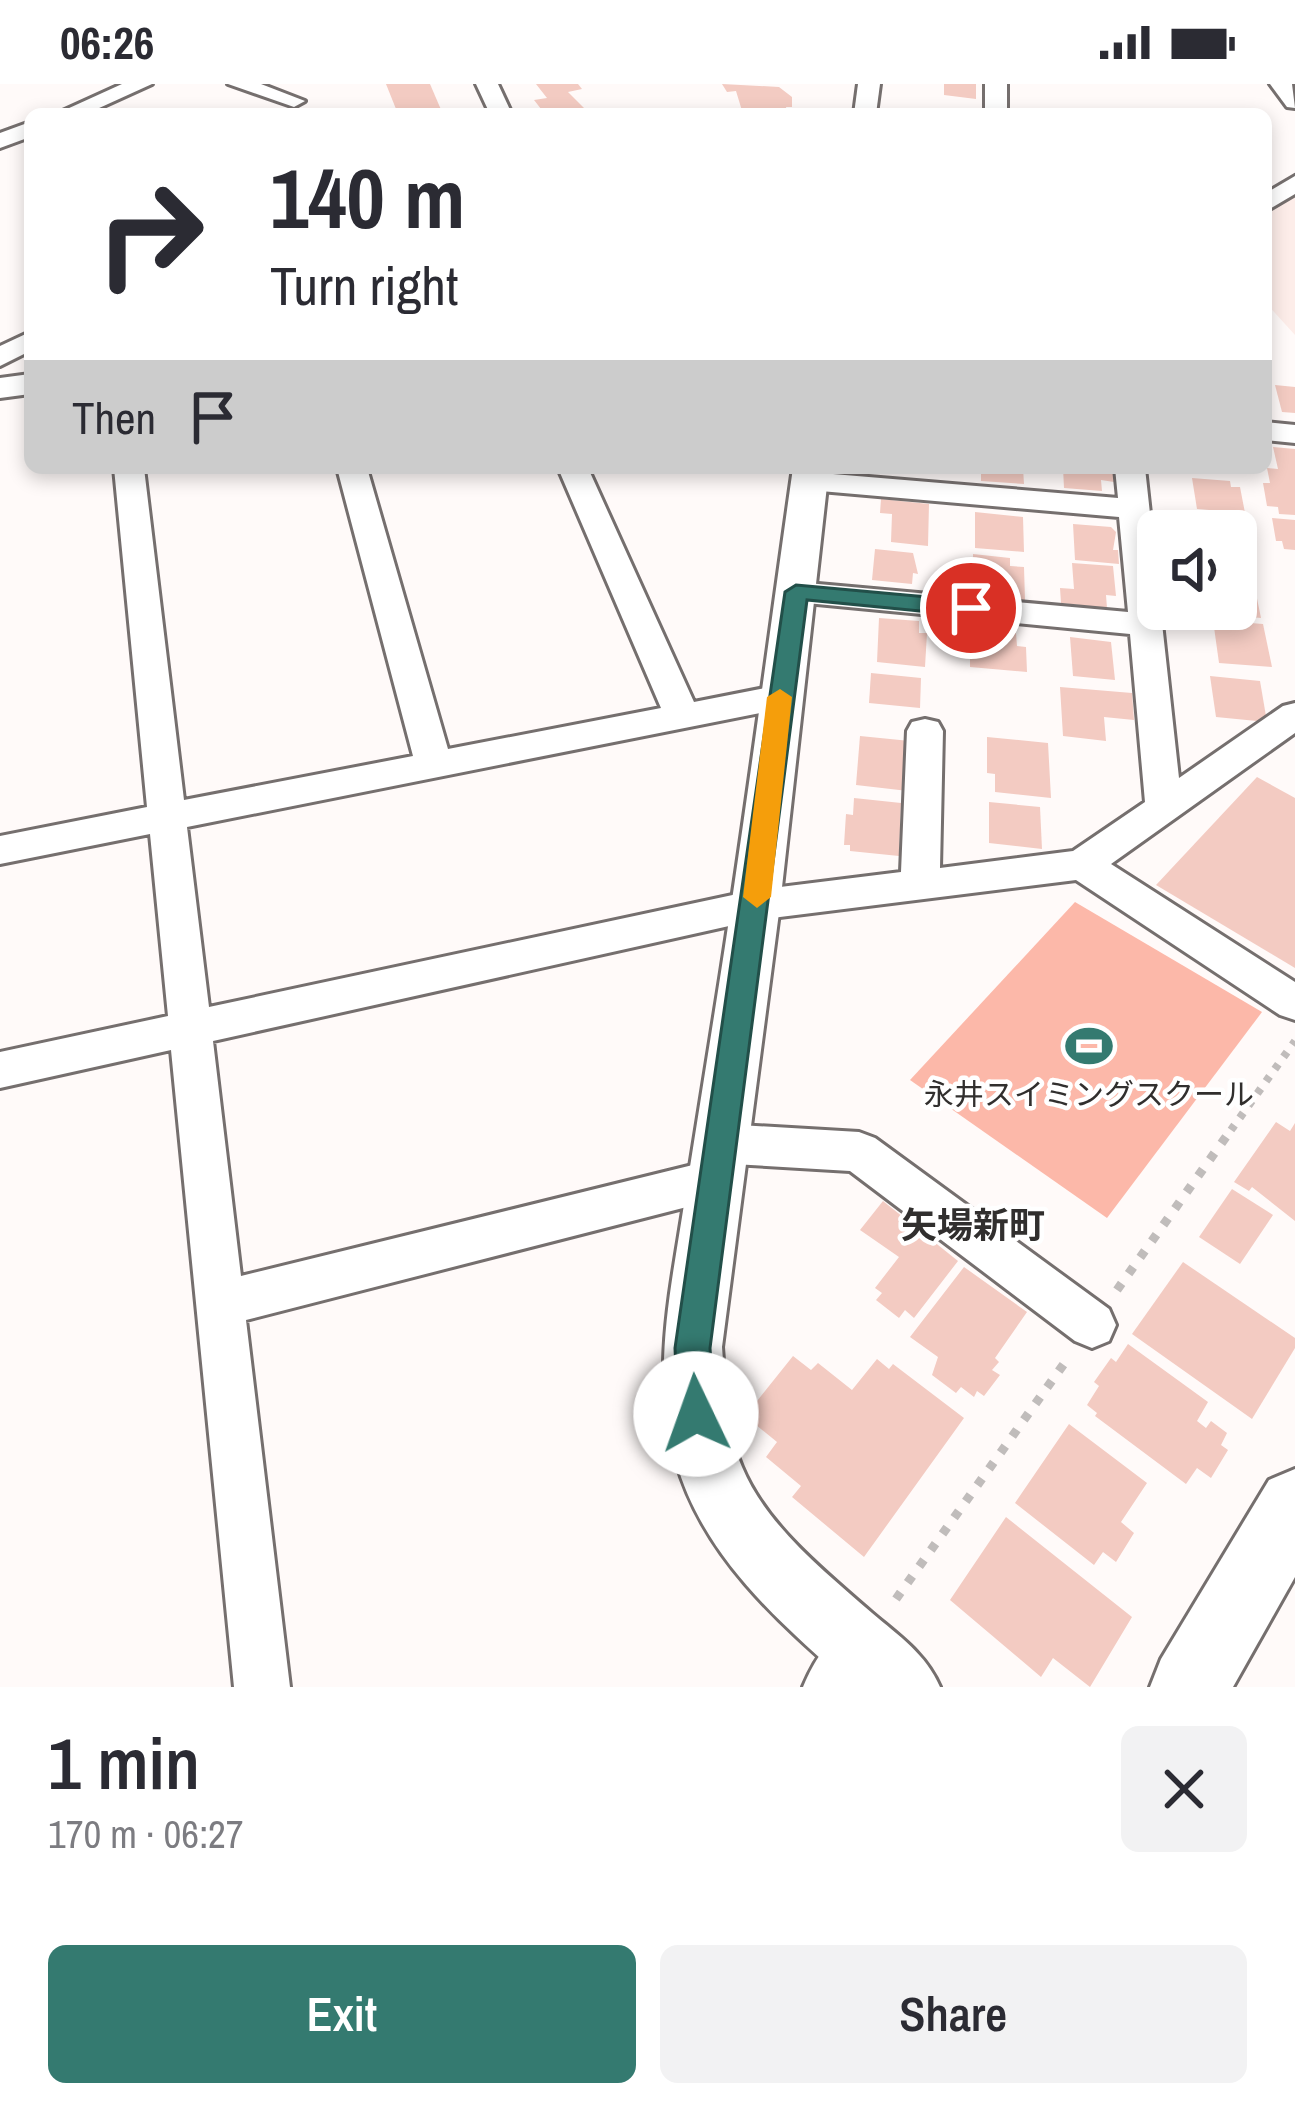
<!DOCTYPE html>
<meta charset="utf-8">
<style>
:root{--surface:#fff;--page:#f2f2f3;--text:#2b2b33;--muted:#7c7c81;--accent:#347a70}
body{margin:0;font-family:"Archivo Narrow","Noto Sans JP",sans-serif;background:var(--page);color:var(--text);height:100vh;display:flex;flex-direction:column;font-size:45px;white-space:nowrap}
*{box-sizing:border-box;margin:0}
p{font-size:39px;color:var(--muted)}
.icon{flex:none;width:66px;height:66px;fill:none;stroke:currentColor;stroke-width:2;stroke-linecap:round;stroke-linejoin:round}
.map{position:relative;height:1603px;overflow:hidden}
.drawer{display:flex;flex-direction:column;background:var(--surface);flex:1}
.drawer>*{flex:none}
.hud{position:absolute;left:24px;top:24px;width:1248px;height:366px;border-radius:18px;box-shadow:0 6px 18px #0003;background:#fff;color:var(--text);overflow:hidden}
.buttons{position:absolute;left:1137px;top:426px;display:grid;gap:24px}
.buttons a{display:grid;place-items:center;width:120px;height:120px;border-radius:18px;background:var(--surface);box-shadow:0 6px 18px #0003;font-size:60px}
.pin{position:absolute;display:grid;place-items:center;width:102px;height:102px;color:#fff;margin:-51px;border:6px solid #fff;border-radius:50%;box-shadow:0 3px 12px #0007}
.me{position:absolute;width:132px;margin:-66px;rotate:357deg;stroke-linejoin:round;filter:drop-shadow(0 0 9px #0008)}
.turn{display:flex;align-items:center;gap:42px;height:252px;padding:0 48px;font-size:54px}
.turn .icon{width:156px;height:156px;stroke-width:2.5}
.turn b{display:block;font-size:84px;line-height:102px}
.then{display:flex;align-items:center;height:114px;padding:0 48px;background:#0003;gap:24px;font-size:45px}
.round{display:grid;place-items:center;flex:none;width:126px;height:126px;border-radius:18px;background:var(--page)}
.overview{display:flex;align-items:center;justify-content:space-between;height:204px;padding:0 48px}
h1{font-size:72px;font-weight:600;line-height:90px}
.cta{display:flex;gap:24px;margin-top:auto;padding:24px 48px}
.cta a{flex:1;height:138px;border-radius:18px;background:var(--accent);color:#fff;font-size:48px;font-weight:600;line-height:138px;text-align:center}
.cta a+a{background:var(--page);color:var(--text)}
.status{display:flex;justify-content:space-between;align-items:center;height:84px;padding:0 60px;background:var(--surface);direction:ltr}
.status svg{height:33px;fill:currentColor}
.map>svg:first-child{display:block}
</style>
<div class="status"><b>06:26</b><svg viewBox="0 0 49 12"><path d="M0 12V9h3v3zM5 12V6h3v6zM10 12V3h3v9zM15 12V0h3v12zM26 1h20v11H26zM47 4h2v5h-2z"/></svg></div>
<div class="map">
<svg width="1295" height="1603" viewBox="0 0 1295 1603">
<rect width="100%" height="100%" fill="#fffaf9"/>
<polygon fill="#fdede9" points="1295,108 1295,251 1266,219 1266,128"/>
<polygon fill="#fcb8a9" points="1075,818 1262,928 1107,1134 910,996"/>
<g fill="#f3cbc2">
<polygon points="386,0 430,0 442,28 398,30"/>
<polygon points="536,0 578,0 582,5 568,8 590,30 545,30 534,16 547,14"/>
<polygon points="722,0 779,3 792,13 792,23 786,23 787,28 743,30 736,7 727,8"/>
<polygon points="944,0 976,0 976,15 944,11"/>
<polygon points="1275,301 1295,303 1295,329 1282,328"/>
<polygon points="1273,363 1295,365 1295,431 1279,430 1278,423 1267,422 1263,399 1270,399 1267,384 1278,385"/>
<polygon points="981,384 1023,384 1024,400 981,397"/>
<polygon points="1063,384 1113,384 1114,398 1101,396 1102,407 1064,404"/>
<polygon points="1192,394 1230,397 1231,403 1240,403 1245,429 1197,425"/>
<polygon points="881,415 929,420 928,462 891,458 892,430 880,429"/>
<polygon points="975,428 1023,433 1024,468 975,464"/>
<polygon points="1272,434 1295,436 1295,466 1284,465 1282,457 1276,457"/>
<polygon points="1201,438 1244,442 1251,478 1236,477 1236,447 1203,447"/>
<polygon points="1073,440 1111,443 1116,448 1113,466 1118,466 1119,480 1075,476"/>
<polygon points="875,465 913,469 918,490 913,489 912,500 872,496"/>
<polygon points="973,470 1010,474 1010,482 1024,483 1025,516 973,511"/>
<polygon points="1072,479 1113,482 1116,512 1106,511 1107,524 1061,519 1060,504 1074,505"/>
<polygon points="1236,489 1252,490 1261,534 1210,529 1209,525 1236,525"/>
<polygon points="879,534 919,537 919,549 927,549 925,583 877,578"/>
<polygon points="1213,536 1263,540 1272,583 1219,579"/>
<polygon points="979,545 1016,549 1017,562 1026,563 1027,588 970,583 970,564 978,565"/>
<polygon points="1070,553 1111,558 1115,596 1073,592"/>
<polygon points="871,589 921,594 920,624 869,619"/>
<polygon points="1210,592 1260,597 1267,638 1216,633"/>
<polygon points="1060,603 1132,609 1134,636 1104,633 1106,657 1063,652"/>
<polygon points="860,652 910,657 908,707 856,701"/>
<polygon points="987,653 1048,659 1051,714 995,708 995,690 987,689"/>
<polygon points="1257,693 1295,714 1295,884 1156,801"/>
<polygon points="854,714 901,719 899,772 850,767 850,761 844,761 846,730 853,731"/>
<polygon points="989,718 1040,723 1042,765 989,759"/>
<polygon points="1276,1038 1290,1047 1295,1039 1295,1137 1252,1103 1249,1107 1234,1098"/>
<polygon points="1232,1105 1273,1131 1240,1180 1199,1153"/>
<polygon points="883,1117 958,1177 914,1234 905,1226 899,1234 876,1216 882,1209 875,1204 899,1173 860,1146"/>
<polygon points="1183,1178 1295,1254 1295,1264 1252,1335 1132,1250"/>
<polygon points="964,1183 1027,1228 995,1274 999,1278 992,1286 1000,1291 984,1312 977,1307 974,1313 961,1303 956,1309 932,1291 938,1273 910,1253"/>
<polygon points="1128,1260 1208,1318 1197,1337 1206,1344 1211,1337 1227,1349 1221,1361 1228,1366 1211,1394 1197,1384 1186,1400 1095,1332 1097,1329 1087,1321 1099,1302 1094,1298 1111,1274 1116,1278"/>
<polygon points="793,1272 811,1286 818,1279 852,1306 877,1275 889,1285 893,1280 964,1334 864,1473 792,1413 801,1402 766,1373 777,1358 745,1332"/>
<polygon points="1069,1340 1147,1399 1121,1438 1134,1449 1116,1478 1103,1468 1094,1481 1015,1419"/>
<polygon points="1006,1433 1132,1533 1090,1603 1053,1574 1041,1593 950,1516"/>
</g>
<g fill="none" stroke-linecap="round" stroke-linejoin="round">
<defs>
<g id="minor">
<polygon points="122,0 152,0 86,30 56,30"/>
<polygon points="228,0 261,0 305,17 294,23"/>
<polygon points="476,0 498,0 512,30 490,30"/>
<polygon points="858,0 880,0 876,30 854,30"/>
<rect x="985" y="0" width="22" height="30"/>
<polygon points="1270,0 1292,0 1295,24 1287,23"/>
<polygon points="30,38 30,53 0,64 0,49"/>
<polygon points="1295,92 1295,110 1266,127 1266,109"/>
<polygon points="30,248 30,267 0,282 0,262"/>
<polygon points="1266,338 1295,341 1295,359 1266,356"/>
<polygon points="114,384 144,384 184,716 413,672 337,384 367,384 448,665 661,624 558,384 588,384 694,618 780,601 792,605 797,613 792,621 780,625 187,743 209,923 756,806 901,788 907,647 912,638 925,635 938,638 943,647 940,784 1073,767 1145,718 1130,550 796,518 785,515 780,508 785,501 796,498 1128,528 1119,433 809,406 794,397 809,388 1118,414 1115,384 1145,384 1179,694 1283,622 1295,619 1295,649 1111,780 1295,898 1295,936 1280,931 1076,796 756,836 213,957 241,1192 713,1076 701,1060 707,1046 723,1040 859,1048 875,1054 1109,1225 1116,1241 1109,1257 1092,1264 1075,1257 850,1087 733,1080 741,1095 734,1109 718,1115 246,1236 290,1603 234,1603 171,966 0,1004 0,968 168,932 150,750 0,780 0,752 147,723"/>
<path d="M 861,1536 L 881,1544 L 889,1564 L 866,1603 L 803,1603 C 815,1574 832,1548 861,1536 Z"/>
</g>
<g id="tertiary">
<polygon points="30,290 30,310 0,314 0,294"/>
<path d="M 793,384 L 829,384 L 780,821 L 722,1263 C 725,1302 726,1346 742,1383 C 766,1441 825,1488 872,1529 C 899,1552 926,1570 940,1603 L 853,1603 C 780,1539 703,1473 676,1377 C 652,1294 669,1215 682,1133 C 693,1064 704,995 715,926 C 744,746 767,565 793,384 Z"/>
</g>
<polygon id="secondary" points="1295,1385 1295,1493 1233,1603 1150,1603 1161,1575 1269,1396"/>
</defs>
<use href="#minor" stroke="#756f6e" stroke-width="6"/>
<use href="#tertiary" stroke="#756f6e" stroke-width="6"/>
<use href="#secondary" stroke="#756f6e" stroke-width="6"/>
<polyline stroke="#c0bcbb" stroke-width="8" stroke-dasharray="6 9" stroke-linecap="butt" points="1231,1046 1295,957"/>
<g stroke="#c0bcbb" stroke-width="9" stroke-dasharray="8 12" stroke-linecap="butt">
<polyline points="1117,1206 1233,1043"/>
<polyline points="896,1515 1066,1277"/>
</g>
<use href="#minor" fill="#fff" fill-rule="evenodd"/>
<use href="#tertiary" fill="#fff" fill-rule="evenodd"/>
<use href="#secondary" fill="#fff" fill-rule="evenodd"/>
</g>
<polygon fill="#347a70" stroke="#224f49" stroke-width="3" points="796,501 971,517 983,524 971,532 807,516 710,1264 714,1330 709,1342 696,1347 683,1342 678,1330 675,1264 785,508"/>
<polygon fill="#f59e0b" points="780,605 792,613 771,813 757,824 743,813 767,613"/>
<defs>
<symbol id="stadium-bare" viewBox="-9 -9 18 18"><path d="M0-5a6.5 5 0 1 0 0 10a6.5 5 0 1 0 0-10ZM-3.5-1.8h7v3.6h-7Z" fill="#347a70" stroke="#fff" stroke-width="2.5" paint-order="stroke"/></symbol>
</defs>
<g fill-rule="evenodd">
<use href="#stadium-bare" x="1056" y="929" width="66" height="66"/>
</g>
<g text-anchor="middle" stroke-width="9" stroke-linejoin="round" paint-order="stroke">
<g font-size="30" fill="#312f2e" stroke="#fff">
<text x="1089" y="1021">永井スイミングスクール</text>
</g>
<g font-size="36" font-weight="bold" fill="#312f2e" stroke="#fff">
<text x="973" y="1154">矢場新町</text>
</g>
</g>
</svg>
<div class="buttons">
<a><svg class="icon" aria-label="sound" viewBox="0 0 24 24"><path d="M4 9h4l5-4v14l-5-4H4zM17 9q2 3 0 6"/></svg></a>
</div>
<div class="pin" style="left:971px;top:524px;background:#d93025"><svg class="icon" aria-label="arrive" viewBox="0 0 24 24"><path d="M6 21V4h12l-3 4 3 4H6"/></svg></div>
<svg class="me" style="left:696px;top:1330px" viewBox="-20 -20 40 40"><circle r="19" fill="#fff"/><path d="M0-13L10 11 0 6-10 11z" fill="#347a70"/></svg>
<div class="hud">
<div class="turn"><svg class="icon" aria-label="right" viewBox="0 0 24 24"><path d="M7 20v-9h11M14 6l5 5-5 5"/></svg><div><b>140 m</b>Turn right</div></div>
<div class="then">Then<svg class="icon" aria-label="arrive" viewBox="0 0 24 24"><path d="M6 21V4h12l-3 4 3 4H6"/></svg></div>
</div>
</div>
<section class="drawer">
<div class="overview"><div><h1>1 min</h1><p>170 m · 06:27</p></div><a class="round"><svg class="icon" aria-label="close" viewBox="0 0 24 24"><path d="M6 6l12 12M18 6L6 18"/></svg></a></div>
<div class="cta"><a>Exit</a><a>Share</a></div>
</section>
